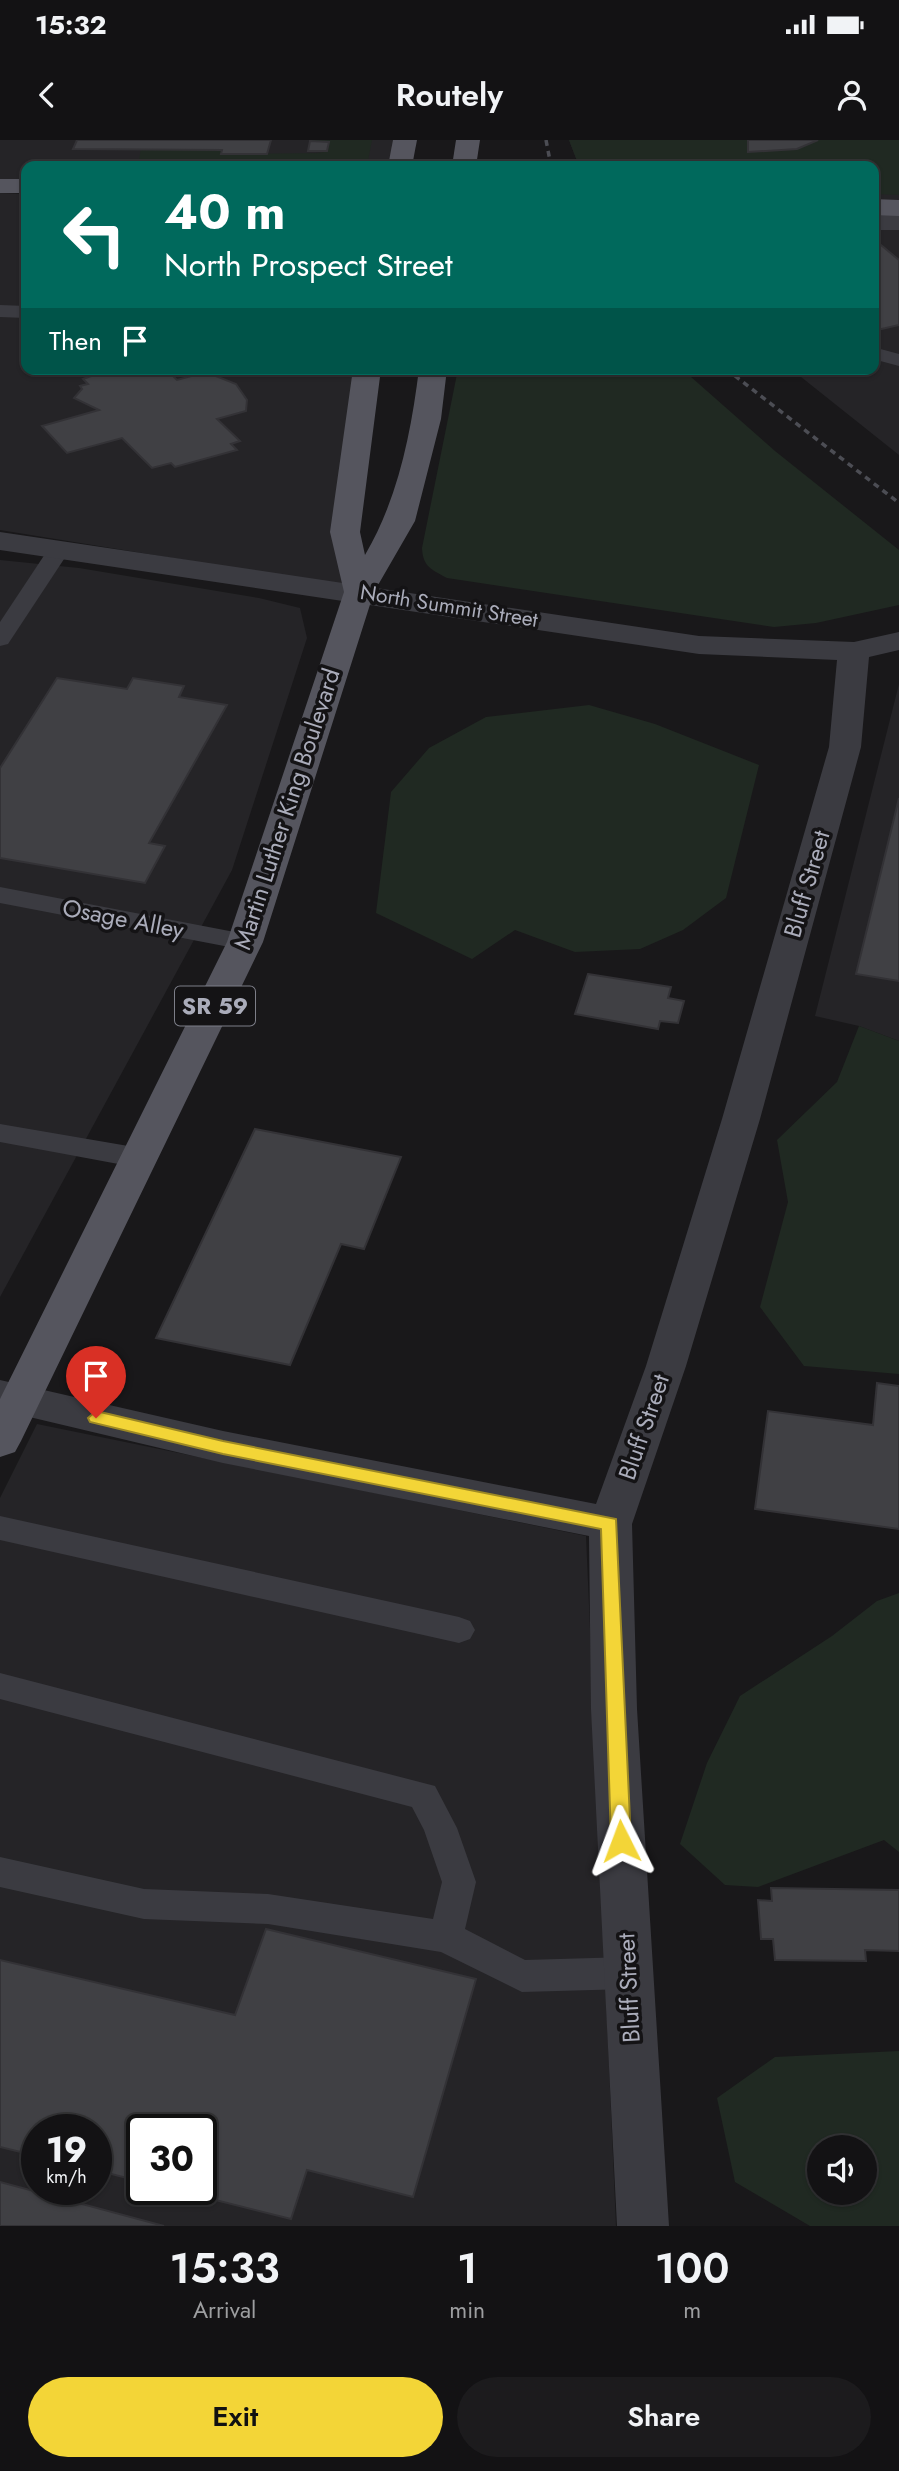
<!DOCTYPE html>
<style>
:root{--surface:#131214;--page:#1c1b1d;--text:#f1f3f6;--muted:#9d9ea0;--line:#323234;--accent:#f3d537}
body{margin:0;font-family:Jost,sans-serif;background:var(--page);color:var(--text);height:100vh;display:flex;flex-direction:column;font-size:26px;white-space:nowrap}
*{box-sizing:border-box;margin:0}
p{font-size:23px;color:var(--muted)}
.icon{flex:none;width:38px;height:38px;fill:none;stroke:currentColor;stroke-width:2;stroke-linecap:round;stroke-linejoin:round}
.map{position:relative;height:2086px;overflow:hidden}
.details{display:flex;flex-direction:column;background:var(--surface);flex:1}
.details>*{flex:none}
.guide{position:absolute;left:21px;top:21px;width:858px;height:214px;border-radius:14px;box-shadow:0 2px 5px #0004,0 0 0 2px var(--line);background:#00695c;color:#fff;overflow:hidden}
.fabs{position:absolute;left:807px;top:1995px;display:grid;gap:14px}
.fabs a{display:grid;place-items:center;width:70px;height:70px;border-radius:50%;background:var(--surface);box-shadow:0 2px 5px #0004,0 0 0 2px var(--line);font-size:35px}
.speed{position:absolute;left:21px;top:1974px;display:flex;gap:14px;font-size:35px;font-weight:700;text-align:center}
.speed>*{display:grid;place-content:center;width:91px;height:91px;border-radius:50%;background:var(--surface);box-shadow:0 2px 5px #0004,0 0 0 2px var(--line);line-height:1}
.speed small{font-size:18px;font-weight:400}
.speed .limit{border:4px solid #111;border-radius:10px;background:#fff;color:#111}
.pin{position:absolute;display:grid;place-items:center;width:60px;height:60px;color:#fff;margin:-72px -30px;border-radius:50% 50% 50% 0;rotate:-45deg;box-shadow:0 0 7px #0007}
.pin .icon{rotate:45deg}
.me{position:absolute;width:77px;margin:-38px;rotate:357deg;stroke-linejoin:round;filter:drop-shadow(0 0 5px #0008)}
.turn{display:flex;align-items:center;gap:24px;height:147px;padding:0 28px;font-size:32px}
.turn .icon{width:91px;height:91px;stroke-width:2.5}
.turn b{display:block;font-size:49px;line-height:60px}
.then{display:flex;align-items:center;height:66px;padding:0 28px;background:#0003;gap:14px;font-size:26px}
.eta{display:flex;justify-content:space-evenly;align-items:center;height:119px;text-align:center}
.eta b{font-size:42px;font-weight:600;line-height:49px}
.button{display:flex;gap:14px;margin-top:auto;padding:14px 28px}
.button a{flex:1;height:80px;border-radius:42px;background:var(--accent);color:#111;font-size:28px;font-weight:600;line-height:80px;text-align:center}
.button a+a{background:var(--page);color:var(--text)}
.status{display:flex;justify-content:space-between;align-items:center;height:49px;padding:0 35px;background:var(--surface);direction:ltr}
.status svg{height:19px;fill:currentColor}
header{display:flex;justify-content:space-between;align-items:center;height:91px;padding:0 28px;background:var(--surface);font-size:32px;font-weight:600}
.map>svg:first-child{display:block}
</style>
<div class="status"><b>15:32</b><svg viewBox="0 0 49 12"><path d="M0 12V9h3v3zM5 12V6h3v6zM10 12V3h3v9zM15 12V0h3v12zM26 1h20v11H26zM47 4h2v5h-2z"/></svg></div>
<header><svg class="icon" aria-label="back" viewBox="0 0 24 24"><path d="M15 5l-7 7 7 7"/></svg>Routely<svg class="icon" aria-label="person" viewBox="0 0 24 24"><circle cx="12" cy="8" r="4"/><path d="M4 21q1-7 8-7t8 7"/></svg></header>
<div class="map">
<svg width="899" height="2086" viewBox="0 0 899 2086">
<rect width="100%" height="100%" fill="#19181a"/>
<g fill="#252427" fill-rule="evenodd">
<polygon points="0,0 405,0 400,26 26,26 26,46 0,46"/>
<polygon points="569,0 899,0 899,315 791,229 873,229 873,26 579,26"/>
<polygon points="0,53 26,54 26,229 358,229 346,446 0,390"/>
<polygon points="0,420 79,428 259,458 300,468 307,498 232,730 0,1157"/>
<polygon points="899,544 899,901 859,886 815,876"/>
<path d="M 37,1284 L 586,1396 L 616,2086 L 0,2086 L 0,1358 ZM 37,1990 L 96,1990 L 96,2049 L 37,2049 ZM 142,1990 L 201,1990 L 201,2049 L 142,2049 Z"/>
</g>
<g fill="#202922" fill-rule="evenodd">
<polygon points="310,0 372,0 367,26 138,26 141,8 222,10 222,14 324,13 308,11"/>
<polygon points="569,0 899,0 899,55 873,54 873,26 579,26"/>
<path d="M 458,229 L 682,229 L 775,311 L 899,410 L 899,465 L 816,483 L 774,487 L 447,438 C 431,429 423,427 422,408 Z"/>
<polygon points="589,565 655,584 759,625 726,758 683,790 640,809 575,812 515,790 472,819 376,773 391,652 429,608 486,577"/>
<polygon points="859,886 899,901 899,1234 804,1226 760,1167 788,1062 777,1000 837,942"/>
<polygon points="899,1453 899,1712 884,1700 758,1747 725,1745 680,1704 707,1623 740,1556 832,1496 877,1461"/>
<path d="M 899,1911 L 899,2086 L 810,2086 L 735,2042 L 717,1958 L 775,1917 ZM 819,2007 L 864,2007 L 864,2053 L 819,2053 Z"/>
</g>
<g fill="#404044" stroke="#333236" stroke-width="2">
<polygon points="77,0 271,0 267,14 221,14 222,10 73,9"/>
<polygon points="748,0 818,0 797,9 748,12"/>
<polygon points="310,1 329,2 327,11 308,11"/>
<polygon points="881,105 899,120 899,185 873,191 873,107"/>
<polygon points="99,229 166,229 177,240 206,232 236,244 247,260 246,271 217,279 240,301 231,304 237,310 175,327 171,323 152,328 122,298 67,313 42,286 99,270 74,258 82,249 80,246 88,244 83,239 91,236 87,232"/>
<polygon points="57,538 127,549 133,538 184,546 179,557 227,565 149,703 165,706 145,743 0,718 0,628"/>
<polygon points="899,658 899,841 856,834"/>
<polygon points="588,834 671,847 668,858 684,861 678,883 660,881 658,889 575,874"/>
<polygon points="255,989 401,1017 364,1109 341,1104 290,1225 156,1198"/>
<polygon points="877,1243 899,1246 899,1389 755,1369 768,1271 873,1285"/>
<polygon points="771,1748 899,1750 899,1811 865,1810 866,1821 775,1820 773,1799 761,1799 758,1760 772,1761"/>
<polygon points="266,1789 476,1839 413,2057 307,2030 291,2079 172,2049 201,2049 201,1990 142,1990 142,2042 96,2030 96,1990 37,1990 37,2016 0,2007 0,1820 235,1875"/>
<polygon points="0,2042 164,2086 0,2086"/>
</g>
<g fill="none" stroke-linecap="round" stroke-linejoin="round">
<g fill="#3b3b41" fill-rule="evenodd">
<polygon points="0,165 26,166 26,178 0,177"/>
<polygon points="873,207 899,214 899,226 873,219"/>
<polygon points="59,403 70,410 8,504 0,506 0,482 51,405"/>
<polygon points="0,747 245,794 254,796 258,802 254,808 245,810 0,763"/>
<polygon points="0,984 140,1008 150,1011 154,1018 150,1025 140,1028 0,1002"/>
<polygon points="0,1376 459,1477 470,1481 475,1490 470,1499 459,1503 0,1400"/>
<polygon points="0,1533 435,1646 457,1688 476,1742 465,1789 525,1820 628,1817 641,1822 646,1833 641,1844 628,1849 522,1852 441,1812 268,1784 144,1779 0,1747 0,1717 144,1749 268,1754 433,1779 442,1742 424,1690 412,1667 0,1559"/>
</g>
<g fill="#3b3b41" fill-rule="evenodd">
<rect x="873" y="74" width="26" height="16"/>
<polygon points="0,392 699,496 854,502 899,492 899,510 869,517 861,607 760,979 686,1226 632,1384 637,1569 669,2086 617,2086 591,1569 589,1396 223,1323 0,1270 0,1240 223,1291 596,1364 646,1226 722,979 829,607 837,520 699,514 0,410"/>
</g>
<g fill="#55555e" fill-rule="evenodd">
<polygon points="393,0 417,0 412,26 388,26"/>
<polygon points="456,0 480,0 476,26 452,26"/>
<rect x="0" y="39" width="26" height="14"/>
<polygon points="873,59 899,60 899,76 873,75"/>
<path d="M 353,229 L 381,229 L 360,392 L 365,415 C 398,359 411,293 419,229 L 447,229 L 441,279 L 415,381 L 374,452 L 263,802 L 21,1301 L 15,1312 L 0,1317 L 0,1259 L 227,802 L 344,452 L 330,392 Z"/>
</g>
<g stroke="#4c4d54" stroke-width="3.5" stroke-dasharray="6 5" stroke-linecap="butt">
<polyline points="546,0 551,26"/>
<polyline points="726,229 899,363"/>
</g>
</g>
<polygon fill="#f3d537" stroke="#9e8a24" stroke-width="2" points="96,1271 223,1301 616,1379 631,1701 628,1707 621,1710 614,1707 611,1701 601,1389 223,1314 90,1282 88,1278"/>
<g text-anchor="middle" stroke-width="7" stroke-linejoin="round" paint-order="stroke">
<g font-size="21" fill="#aaacba" stroke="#141315">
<text transform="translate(449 466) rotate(9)" y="7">North Summit Street</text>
</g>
<rect fill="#141315" stroke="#7d7e88" stroke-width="2" x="175" y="846.5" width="80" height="39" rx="5"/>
<g font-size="23" font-weight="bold" fill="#aaacba">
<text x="215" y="874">SR 59</text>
</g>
<g font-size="24" fill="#aaacba" stroke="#141315">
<text transform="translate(287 669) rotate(-72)" y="8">Martin Luther King Boulevard</text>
<text transform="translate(807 744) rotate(-74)" y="8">Bluff Street</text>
<text transform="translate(123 779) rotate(11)" y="8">Osage Alley</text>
<text transform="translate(644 1287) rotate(-71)" y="8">Bluff Street</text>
<text transform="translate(629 1848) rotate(-93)" y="8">Bluff Street</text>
</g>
</g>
</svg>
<div class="fabs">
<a><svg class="icon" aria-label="sound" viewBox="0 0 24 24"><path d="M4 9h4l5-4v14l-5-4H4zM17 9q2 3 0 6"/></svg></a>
</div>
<div class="speed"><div>19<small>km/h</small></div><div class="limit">30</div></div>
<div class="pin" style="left:96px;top:1278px;background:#d93025"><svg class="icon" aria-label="arrive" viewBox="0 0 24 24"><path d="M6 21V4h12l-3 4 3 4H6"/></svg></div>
<svg class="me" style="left:621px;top:1701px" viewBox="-20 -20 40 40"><path d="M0-17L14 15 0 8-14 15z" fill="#f3d537" stroke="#fff" stroke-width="4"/></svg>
<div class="guide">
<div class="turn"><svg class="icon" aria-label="left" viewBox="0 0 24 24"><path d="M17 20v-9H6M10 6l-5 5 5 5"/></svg><div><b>40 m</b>North Prospect Street</div></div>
<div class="then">Then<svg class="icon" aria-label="arrive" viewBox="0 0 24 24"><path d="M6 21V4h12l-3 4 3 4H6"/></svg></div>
</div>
</div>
<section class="details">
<div class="eta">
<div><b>15:33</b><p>Arrival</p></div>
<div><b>1</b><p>min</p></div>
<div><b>100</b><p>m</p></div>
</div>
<div class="button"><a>Exit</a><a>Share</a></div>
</section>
